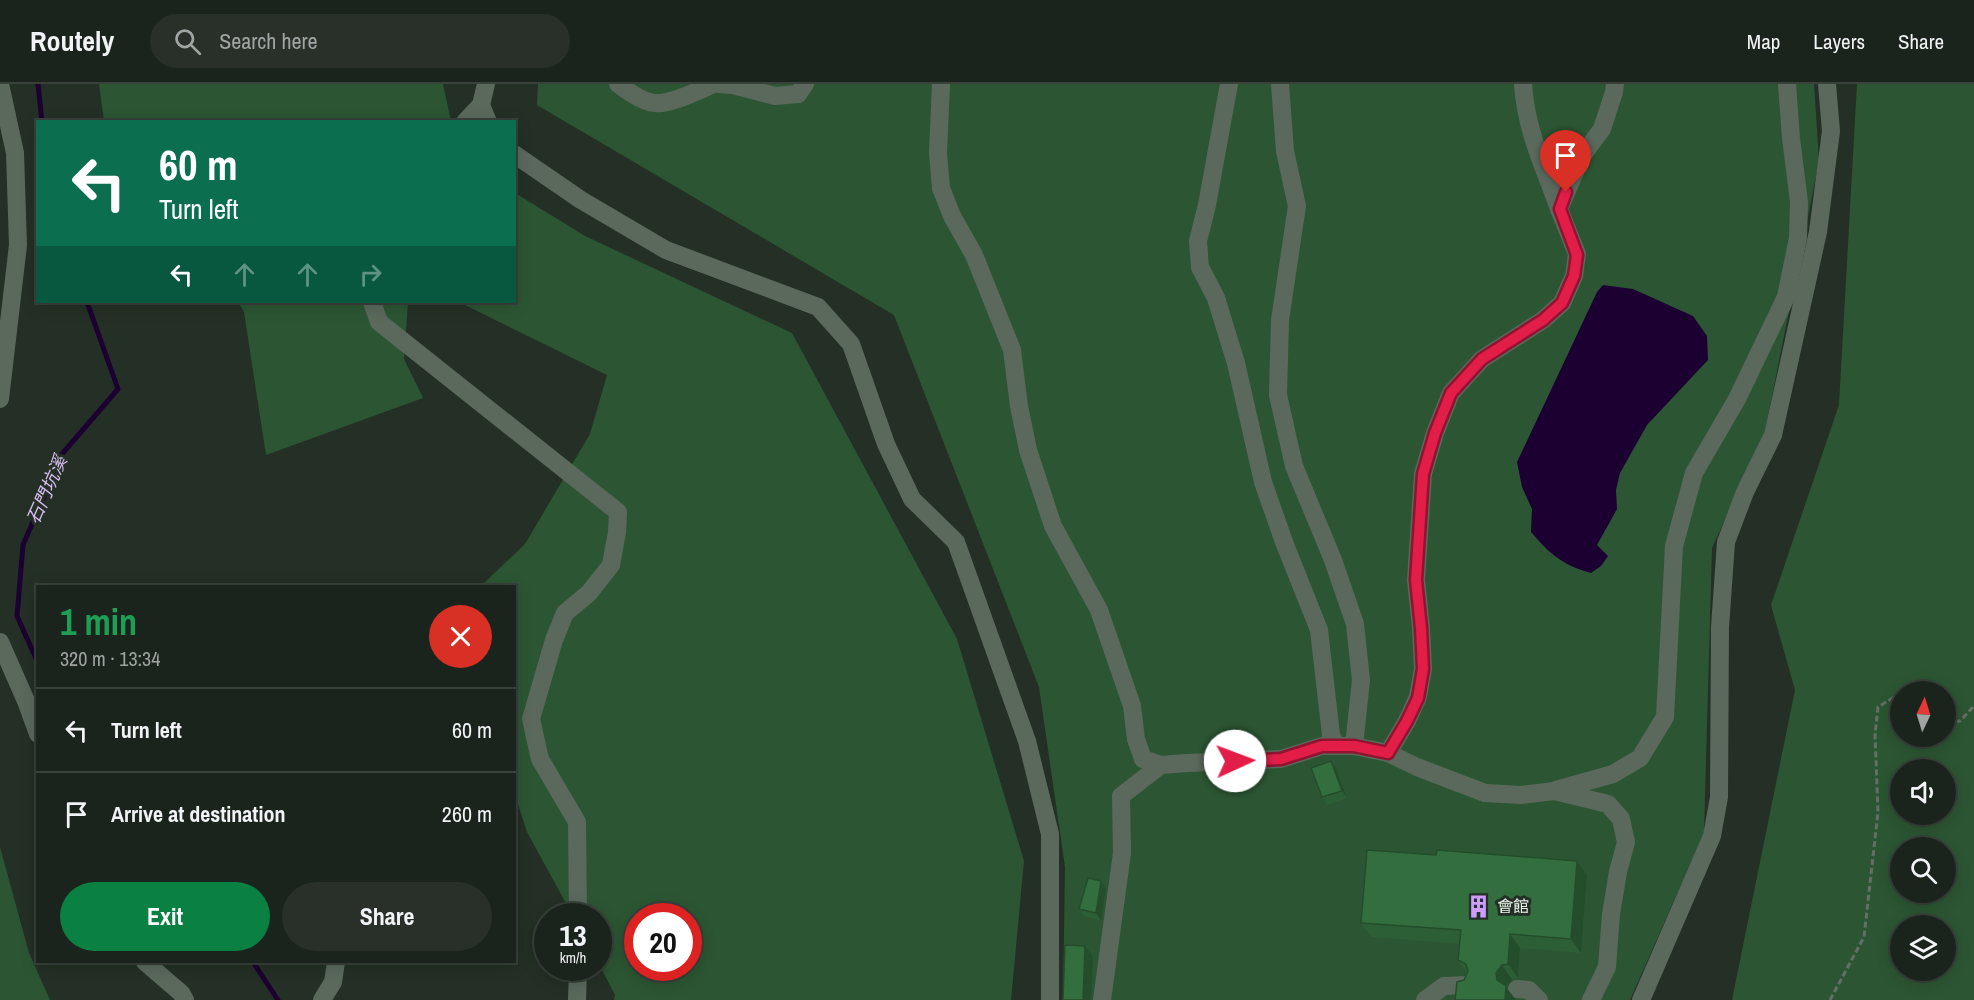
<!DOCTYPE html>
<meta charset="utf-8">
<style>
:root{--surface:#1b241c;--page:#283029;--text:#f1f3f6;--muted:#a0a4a3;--line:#39413b;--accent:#0b8043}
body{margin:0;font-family:"Archivo Narrow","Noto Sans TC",sans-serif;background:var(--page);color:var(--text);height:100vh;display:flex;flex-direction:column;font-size:22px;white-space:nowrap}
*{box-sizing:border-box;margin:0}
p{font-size:20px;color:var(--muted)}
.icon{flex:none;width:33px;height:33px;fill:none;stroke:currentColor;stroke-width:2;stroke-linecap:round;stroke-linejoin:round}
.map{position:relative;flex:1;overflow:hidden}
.panel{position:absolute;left:36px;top:501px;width:480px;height:378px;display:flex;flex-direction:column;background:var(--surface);border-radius:0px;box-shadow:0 3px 15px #0003,0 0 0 2px var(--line)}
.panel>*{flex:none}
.guide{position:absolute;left:36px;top:36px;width:480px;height:183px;border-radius:0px;box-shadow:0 3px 15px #0003,0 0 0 2px var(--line);background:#0b6e4f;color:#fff;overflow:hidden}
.needle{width:39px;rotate:4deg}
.tools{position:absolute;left:1890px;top:597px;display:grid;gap:12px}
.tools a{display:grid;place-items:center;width:66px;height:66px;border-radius:50%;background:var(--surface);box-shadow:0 3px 15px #0003,0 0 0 2px var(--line);font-size:30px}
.speed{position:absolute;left:534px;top:819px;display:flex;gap:12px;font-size:30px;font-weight:700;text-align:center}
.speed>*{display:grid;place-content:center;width:78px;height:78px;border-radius:50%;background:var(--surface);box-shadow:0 3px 15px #0003,0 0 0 2px var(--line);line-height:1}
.speed small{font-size:15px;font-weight:400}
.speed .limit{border:9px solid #d22;background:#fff;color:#111}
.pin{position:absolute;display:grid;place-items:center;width:51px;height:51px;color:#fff;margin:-62px -26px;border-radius:50% 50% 50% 0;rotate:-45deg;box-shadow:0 0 6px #0007}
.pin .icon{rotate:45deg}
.me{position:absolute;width:66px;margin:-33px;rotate:88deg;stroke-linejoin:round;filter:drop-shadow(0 0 4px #0008)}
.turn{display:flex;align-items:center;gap:21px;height:126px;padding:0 24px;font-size:27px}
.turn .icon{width:78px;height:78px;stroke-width:2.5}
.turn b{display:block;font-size:42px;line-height:51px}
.lanes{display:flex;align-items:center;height:57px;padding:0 24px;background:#0003;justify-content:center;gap:30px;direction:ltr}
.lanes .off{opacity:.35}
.round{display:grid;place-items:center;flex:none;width:63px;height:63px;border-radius:32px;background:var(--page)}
.overview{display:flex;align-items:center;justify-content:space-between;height:102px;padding:0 24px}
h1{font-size:36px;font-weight:700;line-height:45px;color:#1e9e55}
.action{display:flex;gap:12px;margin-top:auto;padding:12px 24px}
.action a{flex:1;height:69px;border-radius:36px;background:var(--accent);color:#fff;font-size:24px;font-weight:700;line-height:69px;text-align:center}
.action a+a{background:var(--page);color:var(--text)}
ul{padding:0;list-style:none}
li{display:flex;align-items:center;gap:18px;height:84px;padding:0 24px;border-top:2px solid var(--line)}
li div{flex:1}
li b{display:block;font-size:22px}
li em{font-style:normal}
header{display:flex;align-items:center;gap:36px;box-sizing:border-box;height:84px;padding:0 30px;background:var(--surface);border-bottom:2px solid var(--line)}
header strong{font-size:28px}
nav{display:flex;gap:33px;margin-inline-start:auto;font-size:21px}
.search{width:420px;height:54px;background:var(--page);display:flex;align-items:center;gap:15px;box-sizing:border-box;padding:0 21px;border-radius:33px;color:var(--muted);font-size:22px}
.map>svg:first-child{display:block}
</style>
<header>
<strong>Routely</strong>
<div class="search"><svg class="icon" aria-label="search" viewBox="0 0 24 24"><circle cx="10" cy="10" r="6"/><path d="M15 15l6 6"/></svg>Search here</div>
<nav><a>Map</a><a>Layers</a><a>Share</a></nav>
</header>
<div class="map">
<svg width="1974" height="916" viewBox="0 0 1974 916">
<rect width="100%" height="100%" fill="#243025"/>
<g fill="#2c5633" fill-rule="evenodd">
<polygon points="99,0 443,0 451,37 104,37"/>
<polygon points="538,0 1814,0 1819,77 1765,347 1712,464 1704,749 1630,916 1063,916 1065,783 1039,603 894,231 537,21"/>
<path d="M 1857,0 L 1974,0 L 1974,916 L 1732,916 L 1795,606 L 1771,521 L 1839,321 ZM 1900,608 L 1946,608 L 1946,652 L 1900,652 ZM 1900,686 L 1946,686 L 1946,730 L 1900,730 ZM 1900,764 L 1946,764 L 1946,808 L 1900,808 ZM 1900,842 L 1946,842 L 1946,886 L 1900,886 Z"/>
<path d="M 515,109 L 585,152 L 792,249 L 957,555 L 1024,777 L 1011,916 L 614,916 L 615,911 L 599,880 L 598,832 L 573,832 L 527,748 L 514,708 L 514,502 L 481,502 L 525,460 L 590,350 L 607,291 L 459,218 L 514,218 ZM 638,832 L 688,832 L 688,884 L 638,884 Z"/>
<polygon points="238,218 408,218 404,275 423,314 266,371 244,228"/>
<polygon points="0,763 29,869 50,916 0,916"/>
</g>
<path fill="#1c0031" d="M 1603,201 L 1633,205 L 1693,232 L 1707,252 L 1708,276 L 1647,341 L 1620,389 L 1616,406 L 1617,425 L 1597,461 L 1608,472 L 1601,482 L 1591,489 C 1562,481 1550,470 1531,448 L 1532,425 L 1522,403 L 1517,378 L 1597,208 Z"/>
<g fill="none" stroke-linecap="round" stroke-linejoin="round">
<g stroke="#1c0031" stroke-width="5">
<polyline points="38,0 42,38"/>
<polyline points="38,579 17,532 23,461 62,370 118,305 87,218"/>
<polyline points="253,878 278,916"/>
</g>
<g stroke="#646f65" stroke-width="3" stroke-dasharray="6 3" stroke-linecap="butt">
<polyline points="1946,638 1960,637 1974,622"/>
<polyline points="1830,916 1864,853 1878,728 1875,651 1878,623 1896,612 1900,615"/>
</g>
<g stroke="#5b695d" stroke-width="18">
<polyline points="486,0 481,21 488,38"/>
<path d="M 618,0 C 629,8 646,21 661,19 C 678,17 697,7 714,0"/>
<polyline points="719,0 733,1 775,12 798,10 805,0"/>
<polyline points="941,0 938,69 941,104 952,132 974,171 1012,266 1019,322 1028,366 1053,442 1099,526 1132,622 1136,655 1143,675 1161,681 1187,679 1281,675 1322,662 1354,662 1388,669 1417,683 1485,709 1521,711 1554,707 1608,720 1621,735 1626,758 1618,788 1611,830 1607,883 1591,916"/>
<polyline points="1229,0 1207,121 1198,157 1200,183 1216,214 1236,279 1263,398 1284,458 1319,546 1331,651 1336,662"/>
<polyline points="1280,0 1285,67 1297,122 1280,236 1278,311 1294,382 1333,476 1355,540 1361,596 1354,662"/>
<path d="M 1523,0 C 1526,47 1544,82 1559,125"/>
<polyline points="465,38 481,21"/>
<polyline points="514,70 581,116 666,166 818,223 851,260 886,360 912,415 956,458 1027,657 1050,750 1050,916"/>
<polyline points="372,218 379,238 618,428 617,448 611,481 589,509 565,529 554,556 531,635 540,675 577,738 578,832"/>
<polyline points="0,315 18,161 15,69 0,0"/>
<polyline points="0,558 26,617 38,650"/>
<polyline points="1388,669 1407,637 1418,613 1423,585 1421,544 1416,496 1423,390 1435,349 1451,309 1482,275 1543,236 1562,219 1574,192 1577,170 1559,125 1582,72 1602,45 1614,8 1615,0"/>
<polyline points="1556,706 1613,690 1640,674 1665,633 1674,462 1694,389 1737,315 1786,213 1798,154 1799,118 1791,54 1787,0"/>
<polyline points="145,878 181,909 185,916"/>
<polyline points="1517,905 1529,906 1539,916"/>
<polyline points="322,916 333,898 336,878"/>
<polyline points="577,916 578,884"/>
<polyline points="1102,916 1122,769 1121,712 1161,681"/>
<polyline points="1425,916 1444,902 1467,901"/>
<polyline points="1641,916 1712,752 1719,713 1720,543 1726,458 1745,408 1773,351 1818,148 1831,47 1827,0"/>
</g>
</g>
<g fill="#2c5f35">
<polygon points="1336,684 1347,714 1327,721 1322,713"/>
<polygon points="1587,791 1581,869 1520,864 1518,894 1512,895 1506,903 1464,896 1467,889 1458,876 1460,860 1371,853 1361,839"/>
<polygon points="1106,805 1101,837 1084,832 1079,825"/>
</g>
<g fill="#244e2b">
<polygon points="1331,677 1336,684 1347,714 1342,707"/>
<polygon points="1577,777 1587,791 1581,869 1571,855"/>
<polygon points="1101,797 1106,805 1101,837 1096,829"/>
<polygon points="1510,850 1520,864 1518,894 1508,880"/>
<polygon points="1085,862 1093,873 1091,916 1083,916"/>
<polygon points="1502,881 1512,895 1506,903 1516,916 1505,916 1497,896 1496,889"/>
</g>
<g fill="#336f3e" stroke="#244e2b" stroke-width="1.5">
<polygon points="1331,677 1342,707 1322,713 1311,684"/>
<polygon points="1367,766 1436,771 1437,766 1577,777 1571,855 1510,850 1508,880 1502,881 1496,889 1497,896 1506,902 1505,916 1455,916 1457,898 1464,896 1468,887 1466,880 1458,876 1461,846 1361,839"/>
<polygon points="1088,794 1101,797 1096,829 1079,825"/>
<polygon points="1065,861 1085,862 1083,916 1063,916"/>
</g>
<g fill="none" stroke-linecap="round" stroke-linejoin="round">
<defs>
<polyline id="route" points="1235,677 1281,675 1322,662 1354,662 1388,669 1407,637 1418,614 1423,585 1421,544 1416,496 1423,390 1435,349 1451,309 1482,275 1543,236 1562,219 1574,192 1577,171 1560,125 1566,108"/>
</defs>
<use href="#route" stroke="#92132f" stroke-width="15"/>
<use href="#route" stroke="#e11d48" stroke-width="10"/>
</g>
<defs>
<symbol id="building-bare" viewBox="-9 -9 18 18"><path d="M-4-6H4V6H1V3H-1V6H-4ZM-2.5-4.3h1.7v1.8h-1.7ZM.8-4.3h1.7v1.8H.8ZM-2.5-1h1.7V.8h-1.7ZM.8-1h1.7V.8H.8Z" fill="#cf9dff" stroke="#243025" stroke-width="2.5" paint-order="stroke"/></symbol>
</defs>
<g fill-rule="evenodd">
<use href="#building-bare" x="1462" y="806" width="33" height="33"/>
</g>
<g text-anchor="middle" stroke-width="6" stroke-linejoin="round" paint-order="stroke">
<g font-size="16" fill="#eef6ef" stroke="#243025" text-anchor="start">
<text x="1497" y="828">會館</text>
</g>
<g font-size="18" font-style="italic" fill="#d9bff4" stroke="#243025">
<text transform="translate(47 406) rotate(-66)" y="6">石門坑溪</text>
</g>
</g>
</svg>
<div class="tools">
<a><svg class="needle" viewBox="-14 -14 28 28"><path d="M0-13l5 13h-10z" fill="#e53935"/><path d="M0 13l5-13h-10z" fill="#a0a4a3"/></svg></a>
<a><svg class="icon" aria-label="sound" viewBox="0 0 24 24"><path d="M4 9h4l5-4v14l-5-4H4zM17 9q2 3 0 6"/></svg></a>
<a><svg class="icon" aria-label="search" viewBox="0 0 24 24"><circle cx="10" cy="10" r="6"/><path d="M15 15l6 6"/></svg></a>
<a><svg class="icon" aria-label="layers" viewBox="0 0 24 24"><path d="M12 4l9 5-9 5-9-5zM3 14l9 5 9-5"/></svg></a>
</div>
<div class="speed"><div>13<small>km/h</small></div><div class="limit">20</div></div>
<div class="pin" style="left:1566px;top:108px;background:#d93025"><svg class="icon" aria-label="arrive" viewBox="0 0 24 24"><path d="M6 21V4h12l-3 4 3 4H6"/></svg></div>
<svg class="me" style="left:1235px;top:677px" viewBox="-20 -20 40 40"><circle r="19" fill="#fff"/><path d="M0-13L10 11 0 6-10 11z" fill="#e11d48"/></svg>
<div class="guide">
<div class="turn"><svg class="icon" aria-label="left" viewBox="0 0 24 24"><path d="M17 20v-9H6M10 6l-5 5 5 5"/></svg><div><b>60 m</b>Turn left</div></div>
<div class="lanes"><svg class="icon" aria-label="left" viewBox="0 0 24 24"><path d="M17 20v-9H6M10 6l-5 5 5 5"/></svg><svg class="icon off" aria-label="ahead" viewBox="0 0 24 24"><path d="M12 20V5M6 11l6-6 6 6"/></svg><svg class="icon off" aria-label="ahead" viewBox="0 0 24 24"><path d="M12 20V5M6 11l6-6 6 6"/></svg><svg class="icon off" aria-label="right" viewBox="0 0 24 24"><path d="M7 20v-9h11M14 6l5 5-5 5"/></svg></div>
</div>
<section class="panel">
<div class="overview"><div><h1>1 min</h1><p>320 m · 13:34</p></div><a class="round" style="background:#d93025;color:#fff"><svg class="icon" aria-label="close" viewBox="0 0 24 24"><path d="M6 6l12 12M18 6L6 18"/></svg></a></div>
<ul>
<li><svg class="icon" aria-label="left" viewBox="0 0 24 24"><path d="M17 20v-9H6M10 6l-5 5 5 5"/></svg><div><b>Turn left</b></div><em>60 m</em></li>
<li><svg class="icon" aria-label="arrive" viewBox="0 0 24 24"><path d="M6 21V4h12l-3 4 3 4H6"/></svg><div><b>Arrive at destination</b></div><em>260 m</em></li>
</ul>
<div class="action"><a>Exit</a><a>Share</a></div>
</section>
</div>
